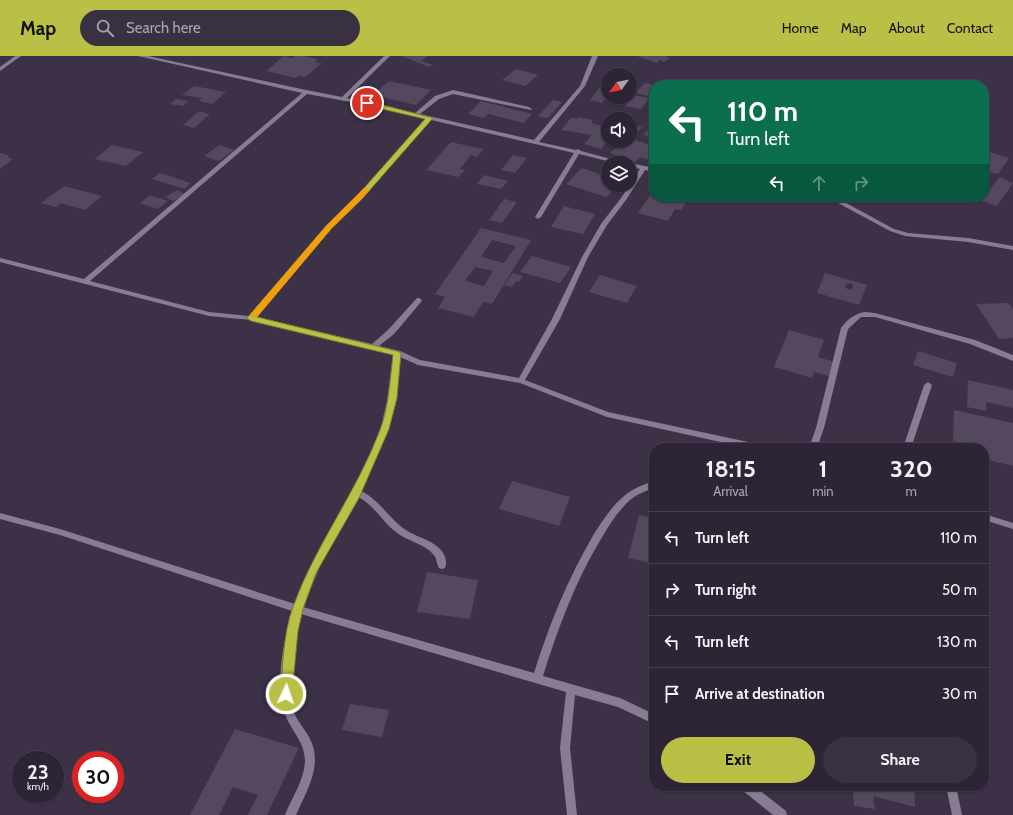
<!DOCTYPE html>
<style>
:root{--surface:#2d2535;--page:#393141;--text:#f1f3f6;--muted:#a7a5ad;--line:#484250;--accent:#bac045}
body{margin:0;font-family:Cabin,sans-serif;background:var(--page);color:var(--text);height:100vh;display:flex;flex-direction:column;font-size:15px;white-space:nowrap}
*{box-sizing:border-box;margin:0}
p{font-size:13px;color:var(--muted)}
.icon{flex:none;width:22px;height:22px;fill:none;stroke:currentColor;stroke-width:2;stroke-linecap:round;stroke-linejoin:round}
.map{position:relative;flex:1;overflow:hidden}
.side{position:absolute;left:649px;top:387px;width:340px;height:348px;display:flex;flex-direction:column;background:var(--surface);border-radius:16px;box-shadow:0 1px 3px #0004,0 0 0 1px var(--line)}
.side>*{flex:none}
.banner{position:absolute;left:649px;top:24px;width:340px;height:122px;border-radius:16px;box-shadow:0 1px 3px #0004,0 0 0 1px var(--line);background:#0b6e4f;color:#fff;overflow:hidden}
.needle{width:26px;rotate:237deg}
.buttons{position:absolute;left:601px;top:12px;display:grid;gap:8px}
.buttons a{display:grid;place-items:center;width:36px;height:36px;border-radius:50%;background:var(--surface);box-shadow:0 1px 3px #0004,0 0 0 1px var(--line);font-size:20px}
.speed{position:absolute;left:12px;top:695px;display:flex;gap:8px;font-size:20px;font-weight:700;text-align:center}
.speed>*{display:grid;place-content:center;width:52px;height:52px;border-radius:50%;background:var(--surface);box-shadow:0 1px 3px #0004,0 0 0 1px var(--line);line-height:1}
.speed small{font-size:10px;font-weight:400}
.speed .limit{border:6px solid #d22;background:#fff;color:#111}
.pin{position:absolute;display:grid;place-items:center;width:34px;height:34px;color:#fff;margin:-17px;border:2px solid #fff;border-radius:50%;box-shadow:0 1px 4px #0007}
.me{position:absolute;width:44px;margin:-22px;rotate:3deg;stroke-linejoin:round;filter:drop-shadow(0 0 3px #0008)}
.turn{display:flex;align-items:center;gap:14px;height:84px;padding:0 12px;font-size:18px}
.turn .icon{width:52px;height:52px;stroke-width:2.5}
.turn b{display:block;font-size:28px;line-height:34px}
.lanes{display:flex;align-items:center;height:38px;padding:0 12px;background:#0003;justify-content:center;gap:20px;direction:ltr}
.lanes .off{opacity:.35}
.eta{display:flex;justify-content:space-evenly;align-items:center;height:68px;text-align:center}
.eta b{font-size:24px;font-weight:800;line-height:28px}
.action{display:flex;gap:8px;margin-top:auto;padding:8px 12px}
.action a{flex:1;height:46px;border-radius:24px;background:var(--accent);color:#111;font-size:16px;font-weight:800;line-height:46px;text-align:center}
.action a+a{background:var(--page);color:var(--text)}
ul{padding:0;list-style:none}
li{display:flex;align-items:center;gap:12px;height:52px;padding:0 12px;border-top:1px solid var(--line)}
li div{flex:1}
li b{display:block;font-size:15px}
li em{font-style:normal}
header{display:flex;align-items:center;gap:24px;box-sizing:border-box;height:56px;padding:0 20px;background:var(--accent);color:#111}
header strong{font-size:19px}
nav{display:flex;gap:22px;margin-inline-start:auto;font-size:14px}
.search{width:280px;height:36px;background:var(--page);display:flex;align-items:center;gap:10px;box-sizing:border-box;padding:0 14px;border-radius:22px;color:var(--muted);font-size:15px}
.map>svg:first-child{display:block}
</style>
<header>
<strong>Map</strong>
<div class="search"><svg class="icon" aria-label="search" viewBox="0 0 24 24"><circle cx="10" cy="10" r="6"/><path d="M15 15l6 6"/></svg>Search here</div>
<nav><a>Home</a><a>Map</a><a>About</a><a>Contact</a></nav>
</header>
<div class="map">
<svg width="1013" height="759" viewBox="0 0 1013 759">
<rect width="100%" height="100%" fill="#3c3147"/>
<g fill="#53485e" fill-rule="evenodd">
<polygon points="284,0 292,2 295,0 303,0 318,3 315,6 322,7 305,21 299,20 296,22 266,15"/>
<polygon points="402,0 428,0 421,5 433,9 429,11"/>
<polygon points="637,0 665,0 670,2 664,6 660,4 657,7"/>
<polygon points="516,13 538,19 525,30 502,24"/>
<polygon points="389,25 431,34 416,49 373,39"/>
<polygon points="645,27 654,29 654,33 648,40 635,37"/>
<polygon points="194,30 226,36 212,48 199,45 202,42 182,39"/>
<polygon points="599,32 608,34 608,41 623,41 618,47 604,44 602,47 590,44"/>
<polygon points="633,39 649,42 641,53 625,50"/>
<polygon points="176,43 189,45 183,50 170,48"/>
<polygon points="553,44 562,46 548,62 538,60"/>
<polygon points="481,45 532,58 524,67 488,58 484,62 468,58"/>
<polygon points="199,55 210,58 194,72 183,69"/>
<polygon points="579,61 593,64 591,67 608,71 608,84 603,82 601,84 607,85 601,93 584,88 592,79 561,74 571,62 577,63"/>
<polygon points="633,69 642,71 636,78 630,76 630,72"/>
<polygon points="648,74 654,75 654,82 643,79"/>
<polygon points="632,83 654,90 654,106 640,101 635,106 610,97 623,85 628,87"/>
<polygon points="451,86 483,93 477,101 471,99 460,113 465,114 458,121 426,114"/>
<polygon points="112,89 143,96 126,110 95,103"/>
<polygon points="220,89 234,94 219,105 204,100"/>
<polygon points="984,94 1009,102 998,118 984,114"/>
<polygon points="0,97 10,100 7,101 13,103 0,113"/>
<polygon points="513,99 527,102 515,117 501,114"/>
<polygon points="582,112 608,121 608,129 618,129 606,141 566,128"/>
<polygon points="160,117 191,127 184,133 152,123"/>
<polygon points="484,119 508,125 501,133 477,128"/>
<polygon points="999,121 1013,127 997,150 982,145"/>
<polygon points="64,130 102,140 85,154 61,147 56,151 41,147"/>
<polygon points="177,134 185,138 173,145 165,141"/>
<polygon points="653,135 654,135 654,141 678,141 687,144 681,154 675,153 668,165 638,157"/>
<polygon points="150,139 168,145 158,153 140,147"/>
<polygon points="504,143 517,146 502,167 489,164"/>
<polygon points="564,150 595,158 583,178 551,171"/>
<path d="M 481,172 L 531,184 L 492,248 L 483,246 L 474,261 L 438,252 L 445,241 L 435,238 ZM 492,184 L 516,190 L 504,207 L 481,201 ZM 475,211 L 493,215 L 484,230 L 465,225 Z"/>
<polygon points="532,200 571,211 560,227 520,216"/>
<polygon points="513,217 523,220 519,226 516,225 512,231 504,229"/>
<path d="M 825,217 L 867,229 L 859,249 L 817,237 ZM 847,227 L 853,228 L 852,234 L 845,232 Z"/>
<polygon points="600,219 637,230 627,247 589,236"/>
<polygon points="1009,247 1013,253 1013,282 999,283 976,248"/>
<polygon points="789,274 824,284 818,301 834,306 829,320 814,316 812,322 774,311"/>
<polygon points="918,295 957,307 953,321 913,309"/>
<polygon points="968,324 1013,334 1013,352 986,346 986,355 967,351"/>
<polygon points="954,354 1013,367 1013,410 984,403 984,392 953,385"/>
<polygon points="512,425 570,441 559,470 499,453"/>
<polygon points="639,459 654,462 654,508 628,502"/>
<polygon points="427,516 478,524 470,563 417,556"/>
<polygon points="350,648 389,654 382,681 342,674"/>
<polygon points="235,673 299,692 267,759 248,759 258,739 233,731 219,759 190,759"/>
<polygon points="851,730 914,730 915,751 873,740 875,753 854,750 853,735 851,734"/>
</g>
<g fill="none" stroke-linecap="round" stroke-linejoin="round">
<g fill="#887c94" fill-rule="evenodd">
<polygon points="15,0 21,0 0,15 0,11"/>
<path d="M 138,0 L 148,0 L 306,34 L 342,41 L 384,0 L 390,0 L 347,42 L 415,57 L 435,40 L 453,34 L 529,51 L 532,53 L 531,54 L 453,38 L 439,43 L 420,58 L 534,84 L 580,30 L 592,0 L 598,0 L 585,30 L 539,86 L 576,94 L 578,93 L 581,95 L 626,107 L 615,107 L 579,98 L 541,161 L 538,163 L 535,161 L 574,97 L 431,64 L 361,143 L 331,173 L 256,261 L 372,288 L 388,274 L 417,242 L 419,242 L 422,244 L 421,246 L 394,278 L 379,290 L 400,295 L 420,304 L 519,322 L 552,263 L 582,201 L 601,168 L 621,142 L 640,113 L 630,111 L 630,107 L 654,112 L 654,116 L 645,114 L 626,144 L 607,169 L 588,201 L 560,263 L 525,324 L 608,356 L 762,389 L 766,392 L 748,392 L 607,361 L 520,327 L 418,309 L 400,301 L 395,345 L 389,372 L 361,435 C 380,444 389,463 406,474 C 416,481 430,483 439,492 C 444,497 448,504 445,512 L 442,513 L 439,512 C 436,506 437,502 433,498 C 424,488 411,486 400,479 C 384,469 375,449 358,441 L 321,508 L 303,551 L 534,617 C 549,569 568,522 594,478 C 603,464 612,450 624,440 C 632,433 644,428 654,425 L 654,432 C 646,435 637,438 630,444 C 618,455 609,469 601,483 C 575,526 558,572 543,620 L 620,642 L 654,658 L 654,668 L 618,651 L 575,639 L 570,692 L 577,759 L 567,759 L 560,692 L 566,636 L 301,558 C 294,587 287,619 292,649 C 294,662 303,670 309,681 C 324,708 307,734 296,759 L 285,759 C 292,741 304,725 305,705 C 305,686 291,675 285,658 C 274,629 284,584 292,555 L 60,479 L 0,463 L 0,457 L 60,473 L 295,548 L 305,522 L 315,503 L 352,437 L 380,375 L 387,345 L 393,299 L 251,264 L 209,260 L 0,206 L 0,202 L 84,223 L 302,37 ZM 307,38 L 367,49 L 426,63 L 357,141 L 327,171 L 249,260 L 209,256 L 90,225 Z"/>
<polygon points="827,141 835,141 894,173 908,177 968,182 1013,190 1013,194 968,186 905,180 890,175"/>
<path d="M 866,256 L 875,257 L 975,284 L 1013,299 L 1013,305 L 970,288 L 875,261 L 861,261 L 848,273 L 824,372 L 817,392 L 809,392 L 816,372 L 841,272 C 848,263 855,257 866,256 Z"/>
<polygon points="928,326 932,329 911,392 903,392 924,329"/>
<polygon points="984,458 1013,467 1013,473 984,464"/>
<polygon points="741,730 754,730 786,755 787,759 773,759 742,734"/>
<polygon points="946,730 956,730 962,759 952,759"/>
</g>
</g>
<path fill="#bac045" stroke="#797d2d" d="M 367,45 L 433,62 L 362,143 L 331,173 L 257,261 L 397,295 L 401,297 L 397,342 L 389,373 L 359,442 L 316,517 L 303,553 L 298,575 L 292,638 L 290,642 L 286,643 L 282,642 L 280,638 C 283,610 283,578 293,551 C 315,489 357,436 380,374 C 389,350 390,324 393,299 L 251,265 L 247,262 L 326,170 L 357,140 L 425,63 L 365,49 L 365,46 Z"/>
<polygon fill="#f59e0b" points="364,132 370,134 331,173 257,261 251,261 251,258 326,170"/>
</svg>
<div class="buttons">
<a><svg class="needle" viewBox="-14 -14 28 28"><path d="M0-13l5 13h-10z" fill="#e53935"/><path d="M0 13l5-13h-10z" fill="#a7a5ad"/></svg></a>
<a><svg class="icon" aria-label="sound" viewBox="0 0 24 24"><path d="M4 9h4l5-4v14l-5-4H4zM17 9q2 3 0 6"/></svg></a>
<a><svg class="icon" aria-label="layers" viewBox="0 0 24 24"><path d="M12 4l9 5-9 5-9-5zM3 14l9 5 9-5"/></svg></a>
</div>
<div class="speed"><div>23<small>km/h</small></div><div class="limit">30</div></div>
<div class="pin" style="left:367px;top:47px;background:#d93025"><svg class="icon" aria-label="arrive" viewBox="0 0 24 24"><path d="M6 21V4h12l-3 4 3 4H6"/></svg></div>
<svg class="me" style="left:286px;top:638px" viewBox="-20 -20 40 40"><circle r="17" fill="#bac045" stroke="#fff" stroke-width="3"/><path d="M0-11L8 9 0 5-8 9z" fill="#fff"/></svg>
<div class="banner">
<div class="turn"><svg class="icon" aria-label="left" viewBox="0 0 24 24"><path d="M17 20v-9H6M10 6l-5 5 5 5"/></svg><div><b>110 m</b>Turn left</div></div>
<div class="lanes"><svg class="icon" aria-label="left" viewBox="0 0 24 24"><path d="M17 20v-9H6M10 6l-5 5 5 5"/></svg><svg class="icon off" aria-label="ahead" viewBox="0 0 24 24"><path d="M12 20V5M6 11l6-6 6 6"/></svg><svg class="icon off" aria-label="right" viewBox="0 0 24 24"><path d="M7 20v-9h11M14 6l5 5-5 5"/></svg></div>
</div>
<section class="side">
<div class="eta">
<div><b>18:15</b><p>Arrival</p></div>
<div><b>1</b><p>min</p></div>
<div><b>320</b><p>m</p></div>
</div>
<ul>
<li><svg class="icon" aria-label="left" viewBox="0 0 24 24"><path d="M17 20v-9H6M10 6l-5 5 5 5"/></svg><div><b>Turn left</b></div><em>110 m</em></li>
<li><svg class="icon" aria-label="right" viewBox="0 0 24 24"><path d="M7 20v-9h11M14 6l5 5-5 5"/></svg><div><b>Turn right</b></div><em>50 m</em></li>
<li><svg class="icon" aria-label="left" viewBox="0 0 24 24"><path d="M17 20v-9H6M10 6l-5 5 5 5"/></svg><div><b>Turn left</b></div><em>130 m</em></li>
<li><svg class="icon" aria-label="arrive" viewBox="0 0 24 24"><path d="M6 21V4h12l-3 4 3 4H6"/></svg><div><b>Arrive at destination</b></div><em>30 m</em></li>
</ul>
<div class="action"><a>Exit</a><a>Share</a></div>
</section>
</div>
